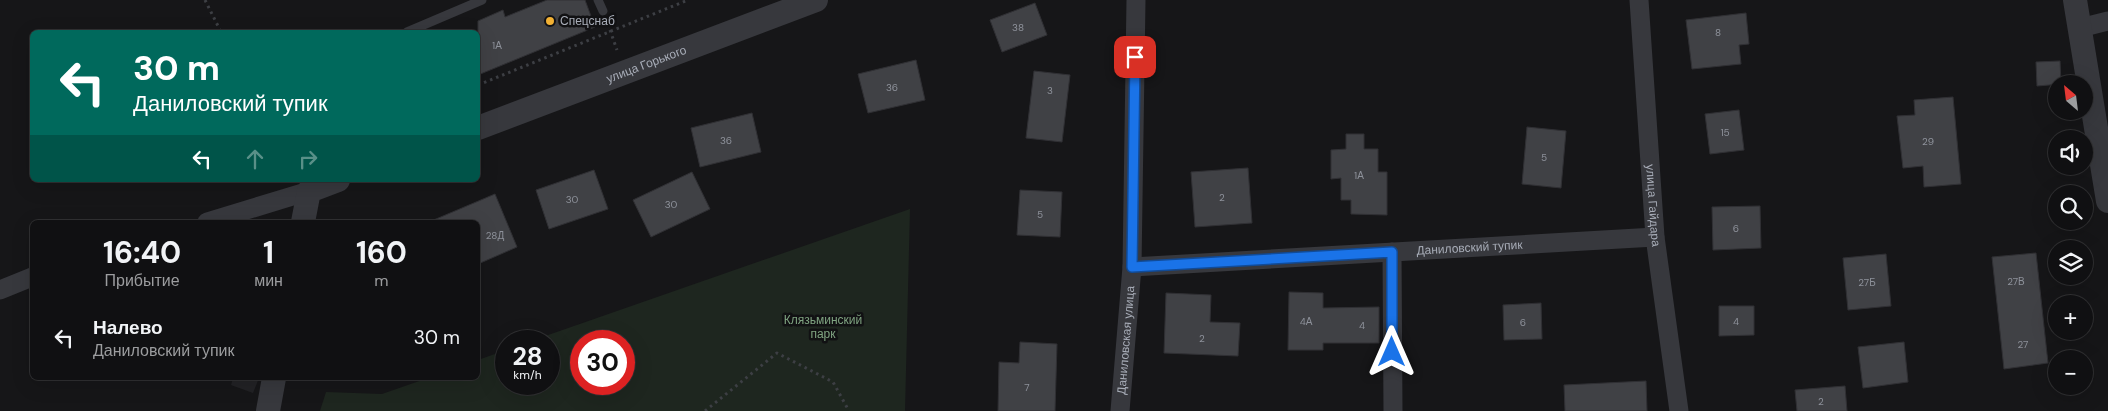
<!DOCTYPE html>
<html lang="ru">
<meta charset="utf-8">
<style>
:root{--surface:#101012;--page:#1e1e20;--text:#f1f3f6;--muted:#9c9d9f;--line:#303032}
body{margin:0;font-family:"DM Sans",sans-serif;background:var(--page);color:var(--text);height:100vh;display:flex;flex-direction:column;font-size:19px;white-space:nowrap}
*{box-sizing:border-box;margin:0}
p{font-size:16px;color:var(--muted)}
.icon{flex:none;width:28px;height:28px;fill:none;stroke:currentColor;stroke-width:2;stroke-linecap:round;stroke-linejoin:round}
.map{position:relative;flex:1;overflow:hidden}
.details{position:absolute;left:30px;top:220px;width:450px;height:160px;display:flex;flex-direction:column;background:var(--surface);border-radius:8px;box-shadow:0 5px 20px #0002,0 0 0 1px var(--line)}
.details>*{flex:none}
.hud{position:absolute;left:30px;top:30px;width:450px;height:152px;border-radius:8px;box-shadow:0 5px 20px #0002,0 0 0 1px var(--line);background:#00695c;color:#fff;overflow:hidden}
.needle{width:32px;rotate:332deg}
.controls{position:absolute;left:2048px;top:75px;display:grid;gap:10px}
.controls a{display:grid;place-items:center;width:45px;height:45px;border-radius:50%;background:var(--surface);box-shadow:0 5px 20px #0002,0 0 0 1px var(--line);font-size:25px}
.speed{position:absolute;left:495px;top:330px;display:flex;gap:10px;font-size:25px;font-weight:700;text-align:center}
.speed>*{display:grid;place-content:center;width:65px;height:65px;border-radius:50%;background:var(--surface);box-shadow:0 5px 20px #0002,0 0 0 1px var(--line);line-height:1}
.speed small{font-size:12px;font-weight:400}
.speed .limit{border:8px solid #d22;background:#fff;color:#111}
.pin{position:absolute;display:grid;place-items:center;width:42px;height:42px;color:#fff;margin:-21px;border-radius:10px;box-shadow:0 2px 8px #0006}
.me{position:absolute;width:55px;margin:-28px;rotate:0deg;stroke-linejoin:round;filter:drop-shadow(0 0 4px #0008)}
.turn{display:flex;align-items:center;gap:18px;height:105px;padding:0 20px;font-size:22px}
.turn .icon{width:65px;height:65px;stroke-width:2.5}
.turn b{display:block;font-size:35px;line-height:42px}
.lanes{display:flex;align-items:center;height:48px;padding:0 20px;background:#0003;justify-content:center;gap:25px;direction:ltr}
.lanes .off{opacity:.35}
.eta{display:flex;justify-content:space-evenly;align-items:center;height:85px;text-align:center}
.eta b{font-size:30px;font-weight:700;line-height:35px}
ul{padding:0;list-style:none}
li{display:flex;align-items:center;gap:15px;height:65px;padding:0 20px}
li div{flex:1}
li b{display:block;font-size:19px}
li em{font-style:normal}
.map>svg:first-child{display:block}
</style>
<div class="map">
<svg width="2108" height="411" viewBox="0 0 2108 411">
<rect width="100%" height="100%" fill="#161618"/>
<polygon fill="#222225" points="233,378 259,378 253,393 231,385"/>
<path fill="#1e261f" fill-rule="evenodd" d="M 910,209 L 905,411 L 320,411 L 326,392 L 382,394 L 428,378 L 478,378 L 478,360 L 506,350 L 506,384 L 549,384 L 549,341 L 531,341 ZM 581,341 L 624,341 L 624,384 L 581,384 Z"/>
<g fill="#404145" stroke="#303034">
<polygon points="547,0 585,0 595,27 478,75 478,21 503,10 505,17"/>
<polygon points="1035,3 1047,35 1002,52 990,20"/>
<polygon points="1746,13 1749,44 1739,45 1741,64 1692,69 1686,20"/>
<polygon points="916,60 925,100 868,113 858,74"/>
<polygon points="2060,61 2061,84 2037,86 2036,62"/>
<polygon points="1034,71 1070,75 1062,142 1026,138"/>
<polygon points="1953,97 1961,184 1924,187 1923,166 1903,168 1897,116 1915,115 1914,100"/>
<polygon points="1739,110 1744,150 1710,154 1705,114"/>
<polygon points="752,113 761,152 700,167 691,128"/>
<polygon points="1527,127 1566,131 1561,188 1522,184"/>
<polygon points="1346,134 1364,134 1364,149 1378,149 1378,172 1387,172 1387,215 1351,214 1351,200 1341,200 1341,178 1331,179 1331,150 1346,149"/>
<polygon points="1248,168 1252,223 1195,227 1191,172"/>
<polygon points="594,170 608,209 549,229 536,190"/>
<polygon points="692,172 710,209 651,237 633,200"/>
<polygon points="1020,190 1062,192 1060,237 1017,235"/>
<polygon points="495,194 517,247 478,264 478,222 429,222"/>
<polygon points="1760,206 1761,248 1713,250 1712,207"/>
<polygon points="2036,253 2048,363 2004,369 1992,257"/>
<polygon points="1886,254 1891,306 1848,310 1843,258"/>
<polygon points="1289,292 1323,293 1323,308 1379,307 1379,343 1323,343 1323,350 1288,350"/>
<polygon points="1166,293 1211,295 1210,322 1240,323 1238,356 1164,353"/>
<polygon points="1541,303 1542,339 1504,340 1503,305"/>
<polygon points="1719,306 1754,306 1754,335 1719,336"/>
<polygon points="1020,342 1057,344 1055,411 998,411 999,362 1019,363"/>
<polygon points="1904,342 1908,382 1863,388 1858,347"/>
<polygon points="1646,381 1647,411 1565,411 1564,385"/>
<polygon points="1845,386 1847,411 1797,411 1795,390"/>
</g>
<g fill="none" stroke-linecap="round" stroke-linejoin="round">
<g stroke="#3d3f44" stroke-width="3" stroke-dasharray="2.5 4" stroke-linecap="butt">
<polyline points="205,0 221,32"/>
<polyline points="610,30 617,50"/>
<polyline points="478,85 688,0"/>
<polyline points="705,411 777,353 833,382 849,411"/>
</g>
<g stroke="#37383d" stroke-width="9">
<polyline points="598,0 603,11"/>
<polyline points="407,32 482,0"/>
</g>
<g stroke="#37383d" stroke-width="19">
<path id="s1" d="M 1639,0 L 1655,237 L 1679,411"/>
<polyline points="2080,28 2108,21"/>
<polyline points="207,222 309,191"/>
<polyline points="1392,252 1393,411"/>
<path id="s2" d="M 1132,267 L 1655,237"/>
<polyline points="0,290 32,277"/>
<path id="s3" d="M 1120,411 L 1132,267 L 1136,0"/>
</g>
<g stroke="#37383d" stroke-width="24">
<polyline points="2075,0 2108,201"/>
<path id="s4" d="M 478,128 L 816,0"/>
<polyline points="303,222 309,191 338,180"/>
<polyline points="268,411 274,378"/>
</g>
</g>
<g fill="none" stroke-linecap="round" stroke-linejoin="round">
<defs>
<polyline id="route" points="1135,57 1132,267 1392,252 1392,352"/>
</defs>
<use href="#route" stroke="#114b97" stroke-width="12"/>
<use href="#route" stroke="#1a73e8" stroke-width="9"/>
</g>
<circle fill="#f2b134" stroke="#111113" stroke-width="2" cx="550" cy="21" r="5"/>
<g text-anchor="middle" stroke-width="5" stroke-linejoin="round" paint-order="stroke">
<g font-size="10" fill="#8e929b">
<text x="1018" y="31">38</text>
<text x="1718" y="36">8</text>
<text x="497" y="49">1А</text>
<text x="892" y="91">36</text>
<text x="1050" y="94">3</text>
<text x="1725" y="136">15</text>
<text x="726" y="144">36</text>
<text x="1928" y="145">29</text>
<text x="1544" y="161">5</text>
<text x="1359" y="179">1А</text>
<text x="1222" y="201">2</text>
<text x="572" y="203">30</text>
<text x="671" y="208">30</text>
<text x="1040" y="218">5</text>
<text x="1736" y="232">6</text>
<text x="495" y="239">28Д</text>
<text x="2016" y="285">27В</text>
<text x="1867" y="286">27Б</text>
<text x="1306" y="325">4А</text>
<text x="1736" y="325">4</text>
<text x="1523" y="326">6</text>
<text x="1362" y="329">4</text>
<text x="1202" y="342">2</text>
<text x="2023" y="348">27</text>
<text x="1027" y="391">7</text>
<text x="1821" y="405">2</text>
</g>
<g font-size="12" fill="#a8adb8" stroke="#111113" text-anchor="start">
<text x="560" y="25">Спецснаб</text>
</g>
<g font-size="12" fill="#a8adb8" stroke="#111113">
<text dy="4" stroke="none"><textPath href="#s4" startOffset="180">улица Горького</textPath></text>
<text dy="4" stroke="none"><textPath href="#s1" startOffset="206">улица Гайдара</textPath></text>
<text dy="4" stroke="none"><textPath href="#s2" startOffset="338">Даниловский тупик</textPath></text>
<text dy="4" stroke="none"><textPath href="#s3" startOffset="71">Даниловская улица</textPath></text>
</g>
<g font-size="12" fill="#7fa381" stroke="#111113">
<text x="823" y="324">Клязьминский<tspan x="823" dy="14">парк</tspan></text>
</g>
</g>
</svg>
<div class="controls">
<a><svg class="needle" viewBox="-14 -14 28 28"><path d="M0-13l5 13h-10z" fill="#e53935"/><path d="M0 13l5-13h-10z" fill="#9c9d9f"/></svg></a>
<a><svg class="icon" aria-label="sound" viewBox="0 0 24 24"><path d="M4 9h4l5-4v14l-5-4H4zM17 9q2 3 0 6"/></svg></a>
<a><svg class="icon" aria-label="search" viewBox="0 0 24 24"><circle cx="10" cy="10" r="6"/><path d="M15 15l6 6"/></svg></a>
<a><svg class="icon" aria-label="layers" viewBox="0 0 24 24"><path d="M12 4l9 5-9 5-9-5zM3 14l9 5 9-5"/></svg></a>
<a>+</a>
<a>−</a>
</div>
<div class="speed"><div>28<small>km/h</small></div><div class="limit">30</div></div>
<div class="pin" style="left:1135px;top:57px;background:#d93025"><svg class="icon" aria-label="arrive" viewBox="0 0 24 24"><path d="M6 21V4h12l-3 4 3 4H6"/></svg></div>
<svg class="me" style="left:1392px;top:352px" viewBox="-20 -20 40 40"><path d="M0-17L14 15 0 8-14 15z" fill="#1a73e8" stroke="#fff" stroke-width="4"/></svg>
<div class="hud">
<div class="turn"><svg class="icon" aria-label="left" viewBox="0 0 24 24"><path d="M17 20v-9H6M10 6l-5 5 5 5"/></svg><div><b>30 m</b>Даниловский тупик</div></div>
<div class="lanes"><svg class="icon" aria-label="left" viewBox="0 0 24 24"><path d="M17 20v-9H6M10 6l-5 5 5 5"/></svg><svg class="icon off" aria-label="ahead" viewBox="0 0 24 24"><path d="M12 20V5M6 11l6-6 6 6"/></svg><svg class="icon off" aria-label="right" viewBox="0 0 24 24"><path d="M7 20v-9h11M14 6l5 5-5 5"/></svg></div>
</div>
<section class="details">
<div class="eta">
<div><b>16:40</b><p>Прибытие</p></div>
<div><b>1</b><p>мин</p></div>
<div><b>160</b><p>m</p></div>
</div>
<ul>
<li><svg class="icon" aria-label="left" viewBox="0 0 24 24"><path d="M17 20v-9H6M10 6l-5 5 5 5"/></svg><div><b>Налево</b><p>Даниловский тупик</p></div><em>30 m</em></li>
</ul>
</section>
</div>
